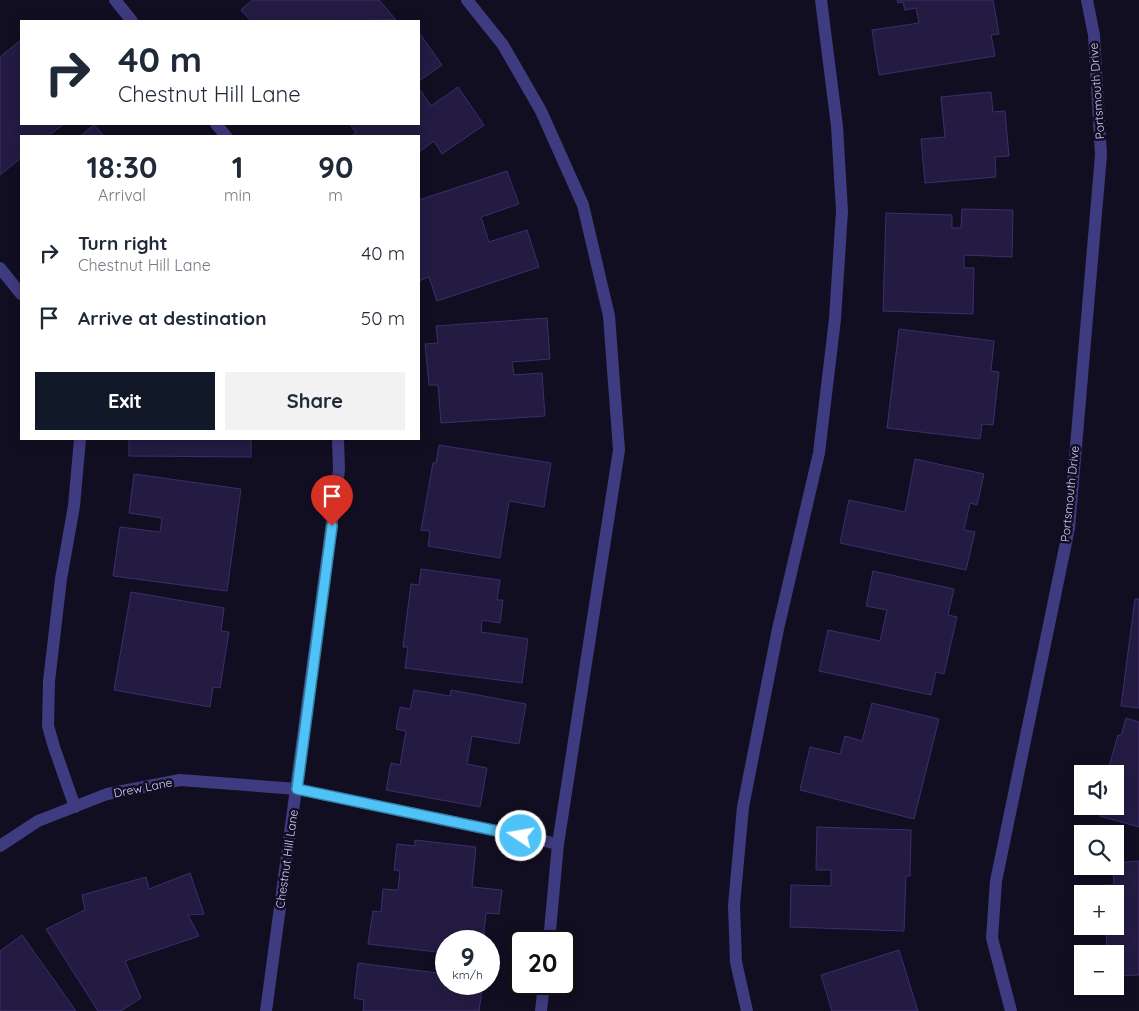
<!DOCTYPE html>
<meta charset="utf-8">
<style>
:root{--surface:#fff;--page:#f2f2f3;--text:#1f2937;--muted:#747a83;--accent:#111827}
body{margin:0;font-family:Quicksand,sans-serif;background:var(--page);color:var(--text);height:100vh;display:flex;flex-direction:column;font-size:19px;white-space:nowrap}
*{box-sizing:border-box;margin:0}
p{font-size:16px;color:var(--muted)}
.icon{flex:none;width:28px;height:28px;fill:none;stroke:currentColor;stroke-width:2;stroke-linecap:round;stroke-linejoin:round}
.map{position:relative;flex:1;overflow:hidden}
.drawer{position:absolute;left:20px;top:135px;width:400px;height:305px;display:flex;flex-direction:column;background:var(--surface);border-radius:0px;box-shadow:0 2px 12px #0003}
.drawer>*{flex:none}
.top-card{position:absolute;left:20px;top:20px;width:400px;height:105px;border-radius:0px;box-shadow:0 2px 12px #0003;background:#fff;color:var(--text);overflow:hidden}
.fabs{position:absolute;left:1074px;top:765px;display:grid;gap:10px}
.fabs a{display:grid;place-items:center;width:50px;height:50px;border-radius:0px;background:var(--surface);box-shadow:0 2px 12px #0003;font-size:25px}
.speed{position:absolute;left:435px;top:930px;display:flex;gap:10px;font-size:25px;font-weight:700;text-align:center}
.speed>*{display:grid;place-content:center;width:65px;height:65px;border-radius:50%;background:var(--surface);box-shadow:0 2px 12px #0003;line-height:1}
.speed small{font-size:12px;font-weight:400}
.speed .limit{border:2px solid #111;border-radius:8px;background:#fff;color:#111}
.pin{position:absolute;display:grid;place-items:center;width:42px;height:42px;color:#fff;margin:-51px -21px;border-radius:50% 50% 50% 0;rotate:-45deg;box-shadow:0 0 5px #0007}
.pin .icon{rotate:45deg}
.me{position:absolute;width:55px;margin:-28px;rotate:282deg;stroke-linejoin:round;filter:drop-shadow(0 0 4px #0008)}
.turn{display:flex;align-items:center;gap:18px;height:105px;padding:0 15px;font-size:22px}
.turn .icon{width:65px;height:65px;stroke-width:2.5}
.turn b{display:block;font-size:35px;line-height:42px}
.eta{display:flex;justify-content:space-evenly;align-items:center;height:85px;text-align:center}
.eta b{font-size:30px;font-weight:800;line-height:35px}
.action{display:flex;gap:10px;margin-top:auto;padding:10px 15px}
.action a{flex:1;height:58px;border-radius:0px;background:var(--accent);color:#fff;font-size:20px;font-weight:800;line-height:58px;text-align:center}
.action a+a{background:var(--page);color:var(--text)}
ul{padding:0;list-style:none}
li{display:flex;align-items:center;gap:15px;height:65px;padding:0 15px}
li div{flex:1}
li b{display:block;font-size:19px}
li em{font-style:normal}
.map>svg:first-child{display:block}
</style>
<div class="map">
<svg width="1139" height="1011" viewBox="0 0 1139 1011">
<rect width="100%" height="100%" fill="#120e22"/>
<g fill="#241b43" stroke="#3b2e6e">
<polygon points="252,0 379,0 396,20 251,21 241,10"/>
<polygon points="897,0 993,0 999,34 991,35 995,56 879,75 872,30 919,23 916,8 905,10 903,2 898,3"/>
<polygon points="420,34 442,65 419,81 419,35"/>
<polygon points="21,40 21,124 64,124 48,136 21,136 21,158 0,175 0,57"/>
<polygon points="458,87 484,125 442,154 434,141 419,152 419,136 351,136 356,133 350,124 419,124 419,88 431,106"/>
<polygon points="991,92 993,112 1005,111 1009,156 995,157 996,177 925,183 921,139 945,137 941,97"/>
<polygon points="94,125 104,136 80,136"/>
<polygon points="507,171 519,204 481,217 489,242 527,230 539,267 437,301 429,277 419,281 419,200"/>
<polygon points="962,209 1013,210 1012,257 964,255 964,268 974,268 973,314 883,311 886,213 952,215 952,228 961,228"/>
<polygon points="547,318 550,359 512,362 514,375 542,373 545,416 441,423 438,385 429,385 425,344 438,343 436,326"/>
<polygon points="899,329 994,341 991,371 999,372 993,425 982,424 980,439 887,428"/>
<polygon points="129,439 251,439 251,457 129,456"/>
<polygon points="439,445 551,463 544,507 509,501 500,558 428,546 430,531 421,530 433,463 436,463"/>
<polygon points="915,459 984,474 977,505 970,503 964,530 975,532 966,570 840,543 849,500 905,512"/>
<polygon points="134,474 241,489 227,591 113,576 120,527 160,532 162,518 129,513"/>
<polygon points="421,569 500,580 497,600 503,600 500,623 482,620 481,632 528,639 522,683 405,668 408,647 403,647 411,584 419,585"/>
<polygon points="873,571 954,589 948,615 957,617 944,674 936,672 931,695 819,671 828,630 880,641 887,610 866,606"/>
<polygon points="131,592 224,608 221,631 229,632 220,688 213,687 210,707 114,690"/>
<polygon points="1135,599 1139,599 1139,708 1121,706"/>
<polygon points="414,690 450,696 451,690 526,704 519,744 472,736 467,764 487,768 480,807 386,790 391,763 400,765 406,731 396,729 400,707 410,709"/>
<polygon points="872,703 939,719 914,819 800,790 810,747 840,754 845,736 862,741"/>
<polygon points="1126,718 1139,722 1139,827 1100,816 1103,806 1115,806 1115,774 1107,774 1118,735 1121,736"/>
<polygon points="817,827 911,830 910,876 906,876 904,931 790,927 791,885 831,886 831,870 816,870"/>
<polygon points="415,840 476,847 472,887 502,890 499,914 486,913 483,941 446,941 446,953 368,944 373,911 381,912 383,889 398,890 400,871 394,870 397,844 415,846"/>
<polygon points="1139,861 1139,975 1115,976 1115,954 1107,954 1106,926 1115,926 1115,894 1105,894 1105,885 1114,885 1113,866 1115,866 1115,863"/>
<polygon points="190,873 204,914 188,915 199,936 125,961 141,998 121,1011 98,1011 46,929 85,910 82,895 146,877 149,889"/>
<polygon points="22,935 76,1011 0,1011 0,951"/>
<polygon points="899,950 918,1011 832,1011 821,975"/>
<polygon points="358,963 446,974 446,984 483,984 479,1011 363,1011 364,1000 354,998"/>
</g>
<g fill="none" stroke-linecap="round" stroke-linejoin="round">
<g stroke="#3f3b80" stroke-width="12">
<polyline points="467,0 503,45 541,111 583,205 609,316 619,450 558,844 549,941"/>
<polyline points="0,268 21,294"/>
<polyline points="297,789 558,844"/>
<polyline points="75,807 54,747 48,726 49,681 61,579 74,506 80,439"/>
<polyline points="541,1011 544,984"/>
<polyline points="747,1011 736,962 734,905 743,807 778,629 819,453 835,319 842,211 837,126 821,0"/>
</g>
<g stroke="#3f3b80" stroke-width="12">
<polyline points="115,0 132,21"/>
<polyline points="216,124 226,136"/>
<polyline points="0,846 38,821 107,794 180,780 297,789"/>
<polyline points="266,1011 339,470 338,439"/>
<polyline points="1011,1011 992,938 996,881 1069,528 1101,155 1094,35 1087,0"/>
</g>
</g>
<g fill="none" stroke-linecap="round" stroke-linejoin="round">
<defs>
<polyline id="route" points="332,526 297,789 521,836"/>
</defs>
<use href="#route" stroke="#337fa1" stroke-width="12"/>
<use href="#route" stroke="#4fc3f7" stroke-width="9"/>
</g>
<g text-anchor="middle" stroke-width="5" stroke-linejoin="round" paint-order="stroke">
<g font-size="12" fill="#d7d1fe" stroke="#120e22">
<text transform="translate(1097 91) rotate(-94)" y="4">Portsmouth Drive</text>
<text transform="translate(1070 494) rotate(-84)" y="4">Portsmouth Drive</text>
<text transform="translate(143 788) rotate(-11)" y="4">Drew Lane</text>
<text transform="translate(287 859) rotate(-82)" y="4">Chestnut Hill Lane</text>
</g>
</g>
</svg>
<div class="fabs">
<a><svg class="icon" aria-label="sound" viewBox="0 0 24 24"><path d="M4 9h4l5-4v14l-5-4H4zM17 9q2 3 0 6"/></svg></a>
<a><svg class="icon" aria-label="search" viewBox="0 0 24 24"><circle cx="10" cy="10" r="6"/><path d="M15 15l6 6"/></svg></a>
<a>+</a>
<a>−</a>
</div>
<div class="speed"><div>9<small>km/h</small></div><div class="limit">20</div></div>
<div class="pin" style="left:332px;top:526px;background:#d93025"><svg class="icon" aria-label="arrive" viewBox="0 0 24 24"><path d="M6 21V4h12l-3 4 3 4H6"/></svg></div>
<svg class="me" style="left:521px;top:836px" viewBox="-20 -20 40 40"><circle r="17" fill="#4fc3f7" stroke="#fff" stroke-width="3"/><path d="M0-11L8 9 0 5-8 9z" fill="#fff"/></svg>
<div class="top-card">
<div class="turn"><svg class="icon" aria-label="right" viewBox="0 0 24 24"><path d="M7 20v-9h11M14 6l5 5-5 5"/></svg><div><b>40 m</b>Chestnut Hill Lane</div></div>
</div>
<section class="drawer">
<div class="eta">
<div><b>18:30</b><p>Arrival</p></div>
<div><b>1</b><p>min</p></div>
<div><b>90</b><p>m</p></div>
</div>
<ul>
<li><svg class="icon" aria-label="right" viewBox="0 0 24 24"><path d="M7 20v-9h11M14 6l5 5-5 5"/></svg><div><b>Turn right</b><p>Chestnut Hill Lane</p></div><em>40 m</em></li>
<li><svg class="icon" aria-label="arrive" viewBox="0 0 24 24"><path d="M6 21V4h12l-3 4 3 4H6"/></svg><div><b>Arrive at destination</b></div><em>50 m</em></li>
</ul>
<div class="action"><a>Exit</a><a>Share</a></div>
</section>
</div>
